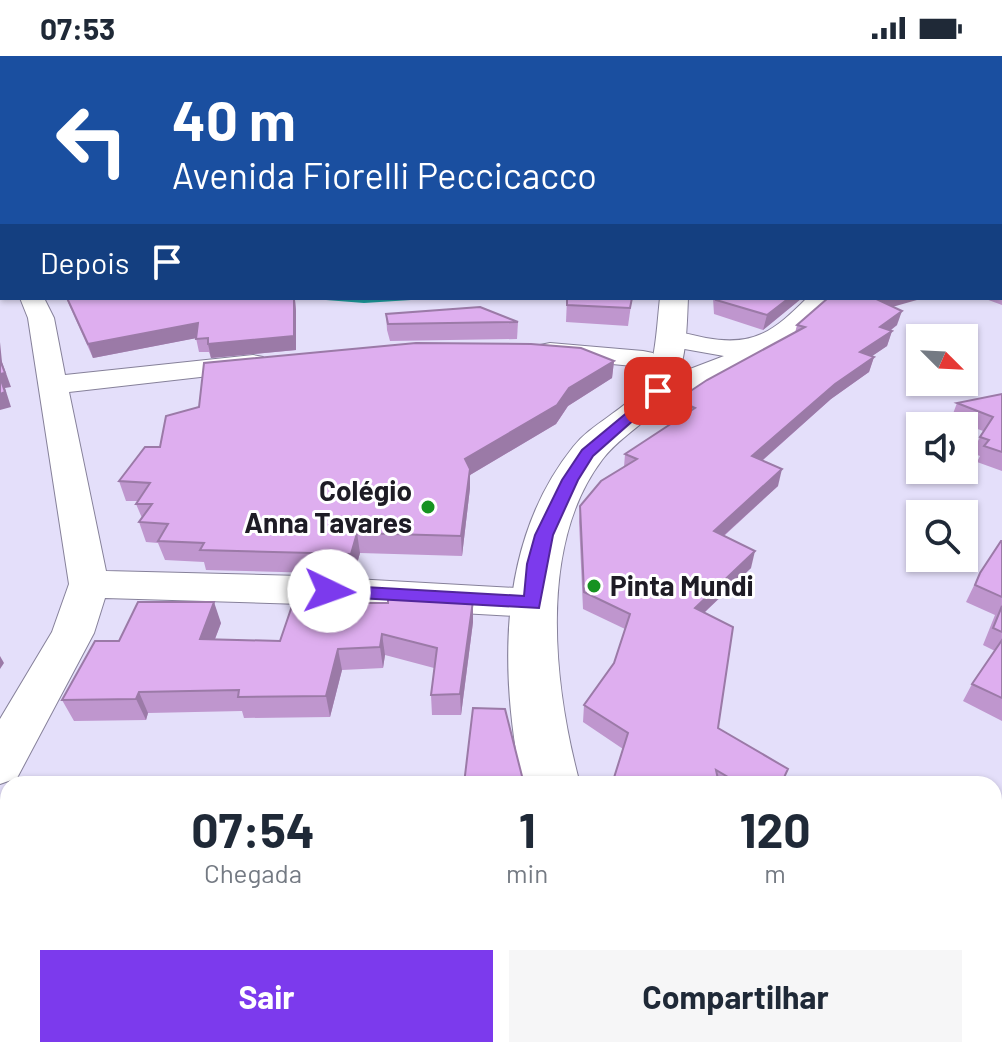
<!DOCTYPE html>
<html lang="pt">
<meta charset="utf-8">
<style>
:root{--surface:#fff;--page:#f6f6f7;--text:#1f2937;--muted:#747a83;--accent:#7c3aed}
body{margin:0;font-family:Barlow,sans-serif;background:var(--page);color:var(--text);height:100vh;display:flex;flex-direction:column;font-size:30px;white-space:nowrap}
*{box-sizing:border-box;margin:0}
p{font-size:26px;color:var(--muted)}
.icon{flex:none;width:44px;height:44px;fill:none;stroke:currentColor;stroke-width:2;stroke-linecap:round;stroke-linejoin:round}
.map{position:relative;flex:1;overflow:hidden}
.panel{position:absolute;left:0px;top:720px;width:1002px;height:282px;display:flex;flex-direction:column;background:var(--surface);border-radius:24px 24px 0 0;box-shadow:0 2px 6px #0004}
.panel>*{flex:none}
.hud{position:absolute;left:0px;top:0px;width:1002px;height:244px;box-shadow:0 2px 6px #0004;background:#1a4fa0;color:#fff;overflow:hidden}
.needle{width:52px;rotate:114deg}
.fabs{position:absolute;left:906px;top:268px;display:grid;gap:16px}
.fabs a{display:grid;place-items:center;width:72px;height:72px;border-radius:0px;background:var(--surface);box-shadow:0 2px 6px #0004;font-size:40px}
.pin{position:absolute;display:grid;place-items:center;width:68px;height:68px;color:#fff;margin:-34px;border-radius:16px;box-shadow:0 4px 12px #0006}
.me{position:absolute;width:88px;margin:-44px;rotate:93deg;stroke-linejoin:round;filter:drop-shadow(0 0 6px #0008)}
.turn{display:flex;align-items:center;gap:28px;height:168px;padding:0 40px;font-size:36px}
.turn .icon{width:104px;height:104px;stroke-width:2.5}
.turn b{display:block;font-size:56px;line-height:68px}
.then{display:flex;align-items:center;height:76px;padding:0 40px;background:#0003;gap:16px;font-size:30px}
.eta{display:flex;justify-content:space-evenly;align-items:center;height:136px;text-align:center}
.eta b{font-size:48px;font-weight:700;line-height:56px}
.action{display:flex;gap:16px;margin-top:auto;padding:16px 40px}
.action a{flex:1;height:92px;border-radius:0px;background:var(--accent);color:#fff;font-size:32px;font-weight:700;line-height:92px;text-align:center}
.action a+a{background:var(--page);color:var(--text)}
.status{display:flex;justify-content:space-between;align-items:center;height:56px;padding:0 40px;background:var(--surface);direction:ltr}
.status svg{height:22px;fill:currentColor}
.map>svg:first-child{display:block}
</style>
<div class="status"><b>07:53</b><svg viewBox="0 0 49 12"><path d="M0 12V9h3v3zM5 12V6h3v6zM10 12V3h3v9zM15 12V0h3v12zM26 1h20v11H26zM47 4h2v5h-2z"/></svg></div>
<div class="map">
<svg width="1002" height="1001" viewBox="0 0 1002 1001">
<rect width="100%" height="100%" fill="#e4dffa"/>
<g fill="none" stroke-linecap="round" stroke-linejoin="round">
<polygon fill="#159c9d" fill-rule="evenodd" points="322,242 415,242 411,244 364,247 326,244"/>
<defs>
<g id="minor">
<polygon points="20,242 44,242 54,262 65,319 253,299 263,301 267,307 263,313 253,315 69,336 106,515 301,520 533,533 547,537 553,547 547,557 533,561 301,548 105,542 94,577 17,722 0,728 0,663 52,576 69,528 28,262"/>
<path d="M 807,242 L 833,242 C 808,279 692,352 648,341 L 643,335 L 648,329 L 724,300 L 662,289 L 658,283 L 662,277 C 676,274 691,279 706,282 C 754,291 774,275 807,242 Z"/>
<polygon points="550,287 643,295 653,297 657,303 653,309 643,311 540,301 536,295 540,289"/>
</g>
<g id="secondary">
<path d="M 660,242 L 688,242 C 686,286 687,328 651,359 C 635,374 615,386 602,404 C 537,490 554,631 580,728 L 522,728 C 499,614 498,485 573,391 C 592,367 624,355 642,331 C 656,312 657,266 660,242 Z"/>
<polygon points="593,994 667,994 669,1001 595,1001"/>
</g>
</defs>
<use href="#minor" stroke="#86819a" stroke-width="2"/>
<use href="#secondary" stroke="#86819a" stroke-width="2"/>
<use href="#minor" fill="#fff" fill-rule="evenodd"/>
<use href="#secondary" fill="#fff" fill-rule="evenodd"/>
</g>
<g fill="#bf96ce">
<polygon points="1000,110 1002,110 1002,249 983,242 1000,242"/>
<polygon points="66,242 300,242 295,244 296,255 296,294 211,302 209,296 199,296 196,282 93,302"/>
<polygon points="567,242 632,242 628,270 566,266"/>
<polygon points="713,242 802,242 763,274 714,258"/>
<polygon points="893,251 897,269 890,275 892,275 887,290 872,300 874,301 869,316 831,343 762,405 778,430 724,480 751,512 704,557 718,672 782,728 612,728 623,693 583,666 584,649 614,607 625,573 583,553 579,466 580,450 624,411 625,398 680,362 675,360 677,344 795,277 797,269"/>
<polygon points="386,258 518,266 517,283 390,285 387,274"/>
<polygon points="614,305 612,322 568,350 556,368 470,419 470,432 462,500 360,497 354,518 206,514 204,506 165,504 158,487 146,486 139,466 142,462 136,448 138,445 126,445 119,425 160,391"/>
<polygon points="1002,338 1002,415 977,406 980,400 972,397 983,375 951,363 957,347"/>
<polygon points="1002,485 1002,665 963,645 972,628 995,595 983,589 995,559 966,546 980,517"/>
<polygon points="473,566 461,659 432,659 431,639 434,612 385,599 383,612 342,614 330,661 244,662 242,655 148,657 146,664 74,665 62,644 119,585 221,567 215,583 280,585"/>
<polygon points="718,994 891,994 888,1001 725,1001"/>
<polygon points="941,994 994,994 1002,1001 950,1001"/>
</g>
<g fill="#9b7aa7">
<polygon points="2,228 2,242 4,242 0,243 0,229"/>
<polygon points="287,242 300,242 295,244 296,255 296,294 211,302 208,288"/>
<polygon points="789,242 802,242 763,274 767,259"/>
<polygon points="881,242 924,242 871,257 876,243"/>
<polygon points="902,255 897,269 875,286 880,271"/>
<polygon points="198,267 202,281 93,302 88,288"/>
<polygon points="892,275 887,290 856,311 860,296"/>
<polygon points="0,286 2,306 11,331 5,332 11,351 0,354"/>
<polygon points="874,301 869,316 831,343 748,417 752,400 835,328"/>
<polygon points="614,305 612,322 568,350 556,368 470,419 470,432 462,500 461,480 465,403 569,332"/>
<polygon points="782,413 778,430 710,492 714,475"/>
<polygon points="357,477 360,497 354,518 351,498"/>
<polygon points="755,495 751,512 691,569 695,552"/>
<polygon points="473,545 473,566 461,659 460,638"/>
<polygon points="214,546 221,567 207,604 200,583"/>
<polygon points="382,578 385,599 383,612 380,591"/>
<polygon points="338,593 342,614 330,661 326,640"/>
<polygon points="0,600 4,607 0,613"/>
<polygon points="139,636 148,657 146,664 136,643"/>
</g>
<g fill="#deaeef" stroke="#9b7aa7" stroke-width="2">
<polygon points="0,110 2,110 2,228 0,229"/>
<polygon points="1000,110 1002,110 1002,233 1000,232"/>
<polygon points="67,242 294,242 294,280 208,288 208,282 196,283 198,267 88,288"/>
<polygon points="567,242 632,242 630,252 567,249"/>
<polygon points="716,242 789,242 767,259 716,244"/>
<polygon points="828,242 881,242 876,243 902,255 880,271 892,275 860,296 874,301 835,328 752,400 782,413 714,475 755,495 695,552 733,571 718,672 788,713 781,728 740,728 716,714 719,728 612,728 628,677 584,649 614,607 630,558 584,536 580,450 601,425 637,403 625,398 695,352 677,344 707,324 805,271 797,269"/>
<polygon points="480,251 518,266 388,268 386,258"/>
<polygon points="416,287 531,288 581,292 614,305 569,332 557,349 465,403 470,413 461,480 357,477 351,498 200,494 204,487 158,485 168,468 139,466 152,448 136,448 150,427 119,425 145,391 160,391 166,360 199,351 204,307"/>
<polygon points="0,304 5,317 0,318"/>
<polygon points="0,321 5,336 0,338"/>
<polygon points="1002,338 1002,396 984,390 989,384 980,381 993,361 957,347"/>
<polygon points="1001,485 1002,485 1002,541 975,529 980,517"/>
<polygon points="388,542 473,545 460,638 431,639 437,592 382,578 380,591 338,593 326,640 238,641 239,634 139,636 136,643 62,644 95,585 119,585 138,546 214,546 200,583 280,585 293,547 388,547"/>
<polygon points="1002,550 1002,576 993,572"/>
<polygon points="1002,584 1002,642 972,628"/>
<polygon points="473,652 505,653 524,728 464,728"/>
<polygon points="994,916 1002,922 1002,1001 987,1001 978,994 994,994"/>
<rect x="435" y="994" width="108" height="7"/>
<polygon points="732,994 891,994 888,1001 729,1001"/>
</g>
<linearGradient id="sky" x2="0" y2="1"><stop stop-color="#53aaca"/><stop offset="0.44" stop-color="#f3f1fd"/><stop offset="1" stop-color="#f3f1fd" stop-opacity="0"/></linearGradient>
<rect width="1002" height="250" fill="url(#sky)"/>
<polygon fill="#7c3aed" stroke="#51269a" stroke-width="2" points="658,331 665,335 663,338 593,400 578,424 553,479 539,552 322,540 319,535 322,531 329,529 524,540 527,508 535,479 562,424 582,394"/>
<g fill="#169221" stroke="#fff" stroke-width="3">
<circle cx="428" cy="451" r="8"/>
<circle cx="594" cy="530" r="8"/>
</g>
<g text-anchor="middle" stroke-width="6" stroke-linejoin="round" paint-order="stroke">
<g font-size="28" font-weight="bold" fill="#1e1c25" stroke="#fff" text-anchor="end">
<text x="412" y="445">Colégio<tspan x="412" dy="32">Anna Tavares</tspan></text>
<text x="610" y="540" text-anchor="start">Pinta Mundi</text>
</g>
</g>
</svg>
<div class="fabs">
<a><svg class="needle" viewBox="-14 -14 28 28"><path d="M0-13l5 13h-10z" fill="#e53935"/><path d="M0 13l5-13h-10z" fill="#747a83"/></svg></a>
<a><svg class="icon" aria-label="sound" viewBox="0 0 24 24"><path d="M4 9h4l5-4v14l-5-4H4zM17 9q2 3 0 6"/></svg></a>
<a><svg class="icon" aria-label="search" viewBox="0 0 24 24"><circle cx="10" cy="10" r="6"/><path d="M15 15l6 6"/></svg></a>
</div>
<div class="pin" style="left:658px;top:335px;background:#d93025"><svg class="icon" aria-label="arrive" viewBox="0 0 24 24"><path d="M6 21V4h12l-3 4 3 4H6"/></svg></div>
<svg class="me" style="left:329px;top:535px" viewBox="-20 -20 40 40"><circle r="19" fill="#fff"/><path d="M0-13L10 11 0 6-10 11z" fill="#7c3aed"/></svg>
<div class="hud">
<div class="turn"><svg class="icon" aria-label="left" viewBox="0 0 24 24"><path d="M17 20v-9H6M10 6l-5 5 5 5"/></svg><div><b>40 m</b>Avenida Fiorelli Peccicacco</div></div>
<div class="then">Depois<svg class="icon" aria-label="arrive" viewBox="0 0 24 24"><path d="M6 21V4h12l-3 4 3 4H6"/></svg></div>
</div>
<section class="panel">
<div class="eta">
<div><b>07:54</b><p>Chegada</p></div>
<div><b>1</b><p>min</p></div>
<div><b>120</b><p>m</p></div>
</div>
<div class="action"><a>Sair</a><a>Compartilhar</a></div>
</section>
</div>
